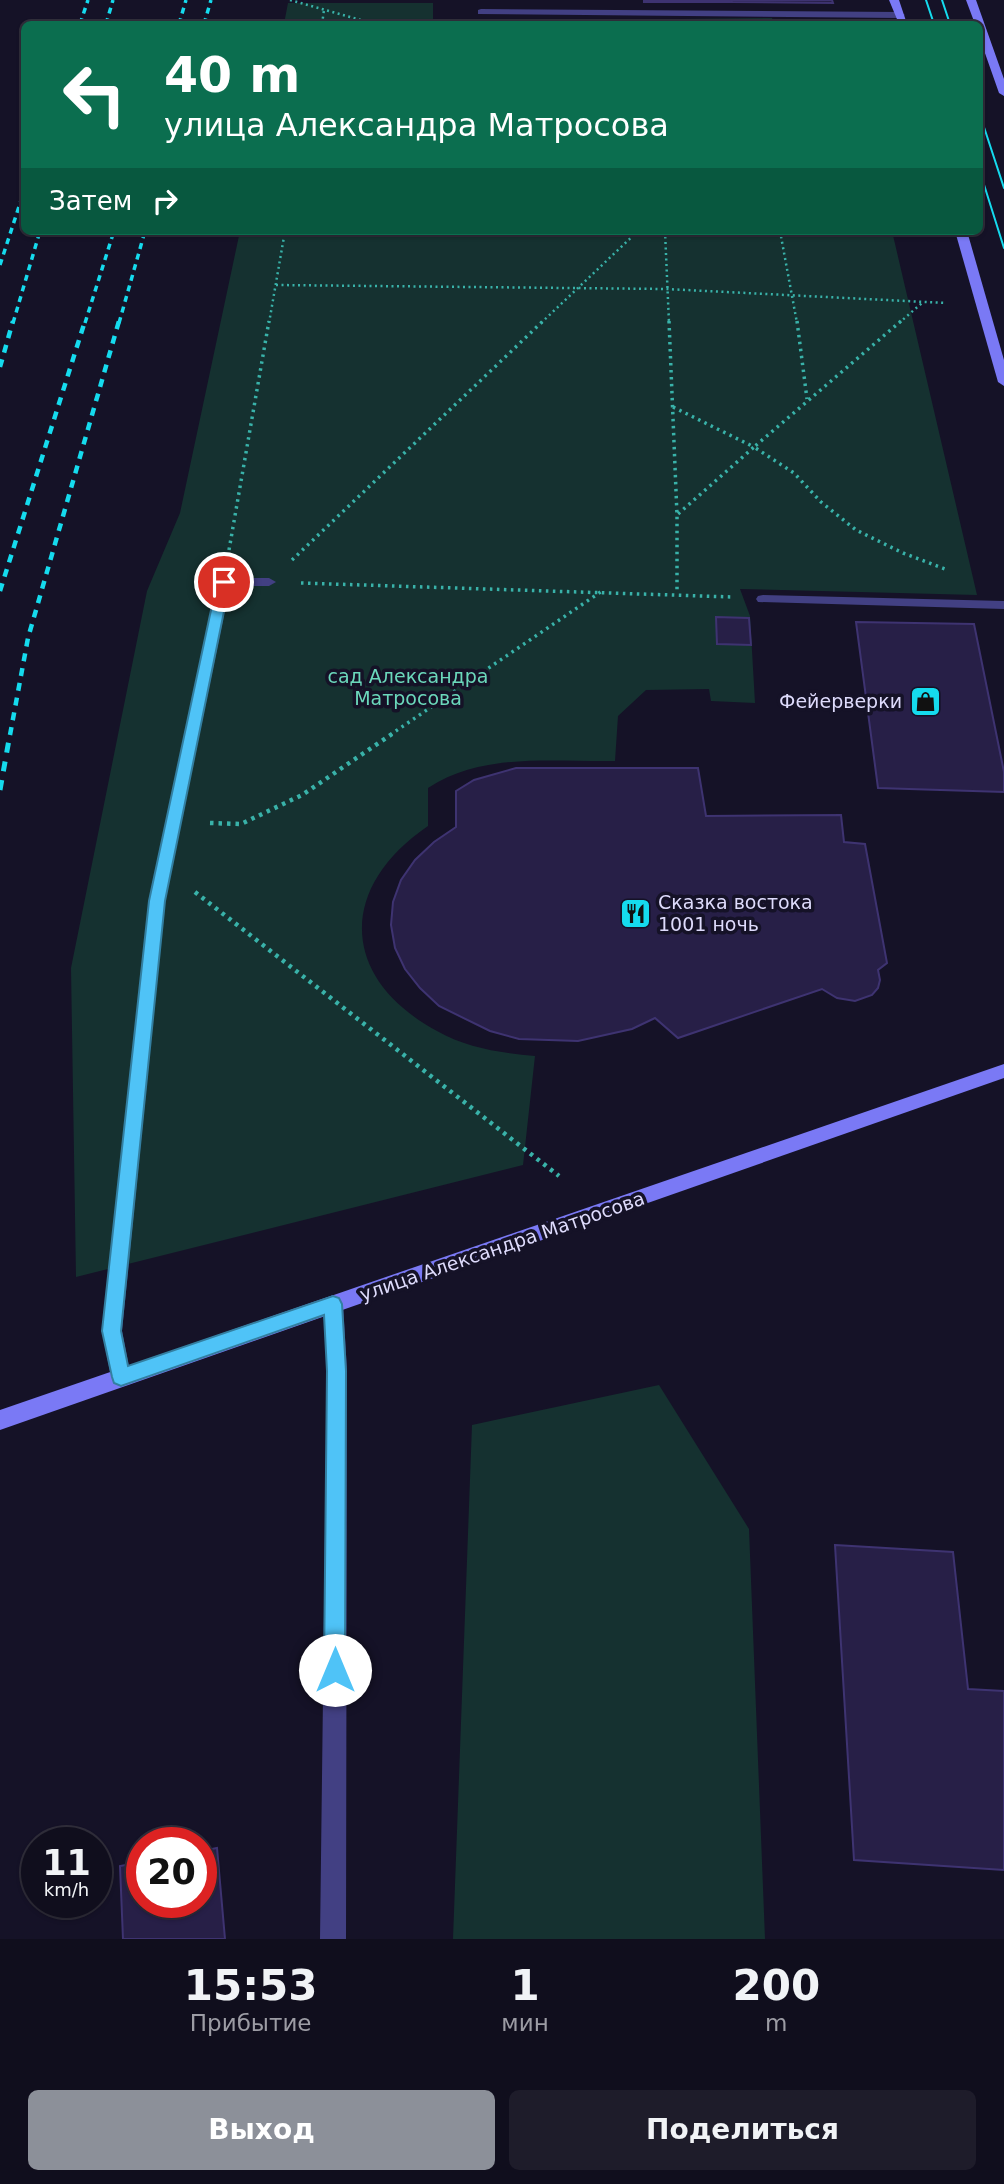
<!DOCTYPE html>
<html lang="ru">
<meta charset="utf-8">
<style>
:root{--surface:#100e1d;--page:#1e1c2a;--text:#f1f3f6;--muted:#9c9ca4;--line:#302e3b;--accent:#8c9099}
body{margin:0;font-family:"DejaVu Sans",sans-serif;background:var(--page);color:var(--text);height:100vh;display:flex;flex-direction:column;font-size:26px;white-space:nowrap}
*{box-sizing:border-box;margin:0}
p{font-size:23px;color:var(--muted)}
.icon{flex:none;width:38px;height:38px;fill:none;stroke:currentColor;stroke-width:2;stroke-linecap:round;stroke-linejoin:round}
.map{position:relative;height:1939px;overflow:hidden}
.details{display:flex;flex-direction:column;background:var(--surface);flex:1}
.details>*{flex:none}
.guide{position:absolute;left:21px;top:21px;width:962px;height:214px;border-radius:10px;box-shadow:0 2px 5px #0004,0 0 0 2px var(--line);background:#0b6e4f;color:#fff;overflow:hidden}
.speed{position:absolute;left:21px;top:1827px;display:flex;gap:14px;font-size:35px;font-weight:700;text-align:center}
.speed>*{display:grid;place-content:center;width:91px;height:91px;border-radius:50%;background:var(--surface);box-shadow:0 2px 5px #0004,0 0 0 2px var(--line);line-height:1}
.speed small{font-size:18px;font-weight:400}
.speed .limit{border:10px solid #d22;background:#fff;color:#111}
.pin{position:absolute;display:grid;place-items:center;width:60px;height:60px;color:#fff;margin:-30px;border:4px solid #fff;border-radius:50%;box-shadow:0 2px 7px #0007}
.me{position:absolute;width:77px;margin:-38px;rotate:0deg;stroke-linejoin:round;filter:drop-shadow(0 0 5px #0008)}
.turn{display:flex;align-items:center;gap:24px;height:147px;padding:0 28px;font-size:32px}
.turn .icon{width:91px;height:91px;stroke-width:2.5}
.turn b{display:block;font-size:49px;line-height:60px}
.then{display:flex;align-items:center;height:66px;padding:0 28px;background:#0003;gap:14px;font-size:26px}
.eta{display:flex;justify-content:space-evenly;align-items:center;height:119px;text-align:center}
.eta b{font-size:42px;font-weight:700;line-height:49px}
.action{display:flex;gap:14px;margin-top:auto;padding:14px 28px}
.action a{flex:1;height:80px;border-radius:10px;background:var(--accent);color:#fff;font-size:28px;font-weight:700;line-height:80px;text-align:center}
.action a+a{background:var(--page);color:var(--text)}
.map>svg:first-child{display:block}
</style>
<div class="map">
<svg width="1004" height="1939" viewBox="0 0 1004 1939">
<rect width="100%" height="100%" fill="#151227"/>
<g fill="#153130">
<polygon points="288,3 433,3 433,22 772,18 774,24 284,24"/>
<path d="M 240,231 L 892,231 L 977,595 L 740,589 L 750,616 L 755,703 L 711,701 L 709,689 L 646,690 L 618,716 L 615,761 C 552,762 483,752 428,788 L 428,826 C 338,887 339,978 437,1031 C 467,1048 501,1053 535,1056 L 523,1165 L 76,1277 L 71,968 L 147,591 L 180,513 Z"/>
<polygon points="659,1385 749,1529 765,1939 453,1939 472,1425"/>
</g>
<g fill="#271f47" stroke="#3e3371" stroke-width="2">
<polygon points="644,0 731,0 732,2 644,2"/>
<polygon points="731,0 832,0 833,3 732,2"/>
<polygon points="716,617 749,618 751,645 717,644"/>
<polygon points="856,622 974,624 1004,772 1004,792 878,788"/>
<polygon points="516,768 698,768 706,816 841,815 844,842 865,844 887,963 878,970 880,980 878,988 872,995 855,1001 837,998 822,989 678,1038 655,1018 632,1029 578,1041 519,1039 490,1031 439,1006 420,988 405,969 395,948 391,925 393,902 401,880 415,860 434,842 456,827 456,791 474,780"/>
<polygon points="835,1545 953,1552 968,1689 1004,1691 1004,1870 854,1860"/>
<polygon points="217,1848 225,1939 123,1939 120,1866 142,1862 142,1902 201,1902 201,1851"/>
</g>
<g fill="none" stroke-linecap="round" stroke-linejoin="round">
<g stroke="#39b2a9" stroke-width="2.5" stroke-dasharray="2 3.5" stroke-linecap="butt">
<polyline points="290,0 375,24"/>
<polyline points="322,24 324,10"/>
<polyline points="665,231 669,323"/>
<polyline points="780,231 797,323"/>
<polyline points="276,285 666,289 946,303"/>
<polyline points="269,323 285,231"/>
<polyline points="541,323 638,231"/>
<polyline points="899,323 922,303"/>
</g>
<g stroke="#39b2a9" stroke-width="3.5" stroke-dasharray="2.5 4.5" stroke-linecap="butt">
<polyline points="669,321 677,515 677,593"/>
<polyline points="797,321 807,399"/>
<polyline points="901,321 754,447 794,473 821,502 856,530 903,553 945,569"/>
<polyline points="673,407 754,447 678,514"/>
<polyline points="229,550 269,321"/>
<polyline points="292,560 543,321"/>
<polyline points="301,583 733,597"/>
<polyline points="390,735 602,591"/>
</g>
<g stroke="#39b2a9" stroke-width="4.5" stroke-dasharray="3.5 5" stroke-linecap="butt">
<polyline points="210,823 241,824 302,795 392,734"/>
<polyline points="195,892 559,1176"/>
</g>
<g fill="#424083" fill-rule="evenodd">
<polygon points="481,9 900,12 905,15 900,18 478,14 478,10"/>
<polygon points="224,578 269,578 276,582 269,586 230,586 165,901 122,1331 131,1377 128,1384 121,1386 114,1384 111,1377 102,1331 149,901 217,582"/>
<polygon points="763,595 1004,601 1004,609 758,602 756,599 758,596"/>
<polygon points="333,1295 340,1298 343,1304 347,1371 346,1939 320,1939 327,1371 323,1304 326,1298"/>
</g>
<g fill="#7a79f5" fill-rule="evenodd">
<polygon points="889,0 899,0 907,24 899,24"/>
<polygon points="966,0 976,0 1004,79 1004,96 999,93 980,39 980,24 975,24"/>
<polygon points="955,231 967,231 1004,360 1004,386 998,382"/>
<polygon points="1004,1064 1004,1078 0,1430 0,1410"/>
</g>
<g stroke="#15dbee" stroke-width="2">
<polyline points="926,0 934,24"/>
<polyline points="942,0 950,24"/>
<polyline points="980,115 1004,188"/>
<polyline points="980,172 1004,248"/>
</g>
<g stroke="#15dbee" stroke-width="3.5" stroke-dasharray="6 5" stroke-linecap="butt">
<polyline points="80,24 88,0"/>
<polyline points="106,24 113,0"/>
<polyline points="179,24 186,0"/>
<polyline points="204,24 211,0"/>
<polyline points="0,265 24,191"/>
<polyline points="13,323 40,231"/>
<polyline points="85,323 114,231"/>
<polyline points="119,323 145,231"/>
</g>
<g stroke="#15dbee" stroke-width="4.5" stroke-dasharray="8 7" stroke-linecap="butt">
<polyline points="0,367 13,321"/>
<polyline points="0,591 85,321"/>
<polyline points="10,735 28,638 119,321"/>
</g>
<polyline stroke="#15dbee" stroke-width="5" stroke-dasharray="10 9" stroke-linecap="butt" points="0,790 10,734"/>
</g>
<polygon fill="#4fc3f7" stroke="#337fa1" stroke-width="2" points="224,578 230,582 165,901 121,1331 128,1366 333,1296 339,1298 342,1304 346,1371 345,1670 342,1677 335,1680 327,1677 324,1670 327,1371 324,1315 121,1386 114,1383 112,1377 102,1331 149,901 217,582"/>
<defs>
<symbol id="shop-square" viewBox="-11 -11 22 22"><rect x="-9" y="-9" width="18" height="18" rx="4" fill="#15dbee" stroke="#151227"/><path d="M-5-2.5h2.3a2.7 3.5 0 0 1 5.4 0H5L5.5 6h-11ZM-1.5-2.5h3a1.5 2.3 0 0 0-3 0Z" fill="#111"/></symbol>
<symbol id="restaurant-square" viewBox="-11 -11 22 22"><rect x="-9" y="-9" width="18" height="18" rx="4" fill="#15dbee" stroke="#151227"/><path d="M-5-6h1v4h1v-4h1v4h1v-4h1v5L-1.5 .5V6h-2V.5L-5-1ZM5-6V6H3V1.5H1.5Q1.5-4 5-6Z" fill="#111"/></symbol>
</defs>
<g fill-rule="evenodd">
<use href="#shop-square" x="908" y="684" width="35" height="35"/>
<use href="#restaurant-square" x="618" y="896" width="35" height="35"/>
</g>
<g text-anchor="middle" stroke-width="7" stroke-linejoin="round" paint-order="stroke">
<g font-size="19" fill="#6bd8bb" stroke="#151227">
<text x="408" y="683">cад Александра<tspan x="408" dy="22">Матросова</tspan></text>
</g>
<g font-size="19" fill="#dedbfc" stroke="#151227" text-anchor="end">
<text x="902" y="708">Фейерверки</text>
<text x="658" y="909" text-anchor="start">Сказка востока<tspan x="658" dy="22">1001 ночь</tspan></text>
</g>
<g font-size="19" fill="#dedbfc" stroke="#151227">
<text transform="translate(502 1246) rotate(-19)" y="7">улица Александра Матросова</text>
</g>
</g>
</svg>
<div class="speed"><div>11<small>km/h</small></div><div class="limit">20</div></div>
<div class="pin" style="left:224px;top:582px;background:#d93025"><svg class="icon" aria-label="arrive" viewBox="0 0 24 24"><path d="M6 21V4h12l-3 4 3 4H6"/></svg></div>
<svg class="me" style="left:335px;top:1670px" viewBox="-20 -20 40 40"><circle r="19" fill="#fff"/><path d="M0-13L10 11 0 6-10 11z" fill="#4fc3f7"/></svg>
<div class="guide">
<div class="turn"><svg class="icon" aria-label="left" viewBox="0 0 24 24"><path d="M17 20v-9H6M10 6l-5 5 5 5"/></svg><div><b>40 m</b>улица Александра Матросова</div></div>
<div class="then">Затем<svg class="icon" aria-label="right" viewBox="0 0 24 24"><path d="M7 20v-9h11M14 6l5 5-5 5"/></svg></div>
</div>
</div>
<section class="details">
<div class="eta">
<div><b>15:53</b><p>Прибытие</p></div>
<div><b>1</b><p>мин</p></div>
<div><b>200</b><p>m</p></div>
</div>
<div class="action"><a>Выход</a><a>Поделиться</a></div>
</section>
